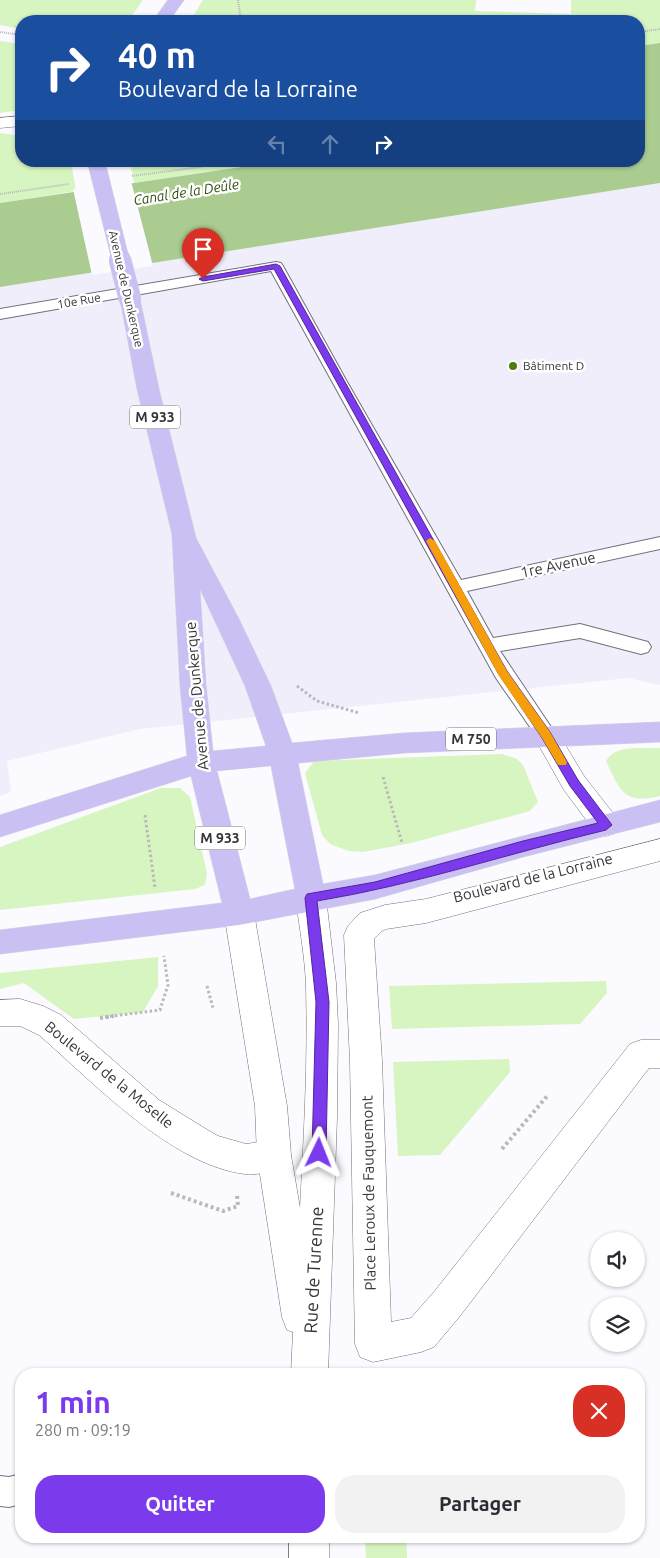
<!DOCTYPE html>
<html lang="fr">
<meta charset="utf-8">
<style>
:root{--surface:#fff;--page:#f2f2f3;--text:#2b2b33;--muted:#7c7c81;--accent:#7c3aed}
body{margin:0;font-family:Ubuntu,sans-serif;background:var(--page);color:var(--text);height:100vh;display:flex;flex-direction:column;font-size:19px;white-space:nowrap}
*{box-sizing:border-box;margin:0}
p{font-size:16px;color:var(--muted)}
.icon{flex:none;width:28px;height:28px;fill:none;stroke:currentColor;stroke-width:2;stroke-linecap:round;stroke-linejoin:round}
.map{position:relative;flex:1;overflow:hidden}
.drawer{position:absolute;left:15px;top:1368px;width:630px;height:175px;display:flex;flex-direction:column;background:var(--surface);border-radius:20px;box-shadow:0 1px 4px #0004}
.drawer>*{flex:none}
.guide{position:absolute;left:15px;top:15px;width:630px;height:152px;border-radius:20px;box-shadow:0 1px 4px #0004;background:#1a4fa0;color:#fff;overflow:hidden}
.tools{position:absolute;left:590px;top:1232px;display:grid;gap:10px}
.tools a{display:grid;place-items:center;width:55px;height:55px;border-radius:50%;background:var(--surface);box-shadow:0 1px 4px #0004;font-size:25px}
.pin{position:absolute;display:grid;place-items:center;width:42px;height:42px;color:#fff;margin:-51px -21px;border-radius:50% 50% 50% 0;rotate:-45deg;box-shadow:0 0 5px #0007}
.pin .icon{rotate:45deg}
.me{position:absolute;width:55px;margin:-28px;rotate:2deg;stroke-linejoin:round;filter:drop-shadow(0 0 4px #0008)}
.turn{display:flex;align-items:center;gap:18px;height:105px;padding:0 20px;font-size:22px}
.turn .icon{width:65px;height:65px;stroke-width:2.5}
.turn b{display:block;font-size:35px;line-height:42px}
.lanes{display:flex;align-items:center;height:48px;padding:0 20px;background:#0003;justify-content:center;gap:25px;direction:ltr}
.lanes .off{opacity:.35}
.round{display:grid;place-items:center;flex:none;width:52px;height:52px;border-radius:20px;background:var(--page)}
.summary{display:flex;align-items:center;justify-content:space-between;height:85px;padding:0 20px}
h1{font-size:30px;font-weight:700;line-height:38px;color:var(--accent)}
.primary-button{display:flex;gap:10px;margin-top:auto;padding:10px 20px}
.primary-button a{flex:1;height:58px;border-radius:20px;background:var(--accent);color:#fff;font-size:20px;font-weight:700;line-height:58px;text-align:center}
.primary-button a+a{background:var(--page);color:var(--text)}
.map>svg:first-child{display:block}
</style>
<div class="map">
<svg width="660" height="1558" viewBox="0 0 660 1558">
<rect width="100%" height="100%" fill="#fafaff"/>
<polygon fill="#efeefa" points="660,183 660,685 628,678 140,729 7,761 11,792 0,796 0,287"/>
<g fill="#d7f5c0">
<polygon points="0,0 143,0 128,21 21,21 21,29 0,25"/>
<polygon points="203,0 476,0 475,11 571,14 571,0 660,0 660,43 639,46 639,21 190,21"/>
<polygon points="0,41 21,44 21,110 0,113"/>
<polygon points="0,133 21,136 21,161 71,162 76,191 0,203"/>
<polygon points="130,161 267,161 248,166 134,183"/>
<path d="M 660,748 L 660,796 C 623,805 620,790 606,761 C 616,744 643,749 660,748 Z"/>
<polygon points="502,754 517,759 523,765 538,802 530,811 411,843 363,852 349,851 330,844 322,835 305,773 314,761"/>
<polygon points="161,788 180,788 190,797 207,874 205,885 195,889 0,910 0,847"/>
<polygon points="158,957 158,986 143,1012 74,1019 24,983 0,989 0,973"/>
<polygon points="606,981 607,993 580,1024 392,1029 389,986"/>
<polygon points="509,1059 510,1072 440,1155 398,1156 393,1062"/>
<polygon points="365,1536 406,1536 407,1558 366,1558"/>
</g>
<polygon fill="#abcc90" points="660,43 660,183 0,287 0,203 248,166 267,161 639,161 639,46"/>
<polygon fill="#fafaff" points="131,181 153,266 92,275 73,189"/>
<g fill="none" stroke-linecap="round" stroke-linejoin="round">
<defs>
<g id="service">
<polygon points="276,262 281,263 283,266 346,380 461,580 660,537 660,549 467,591 493,638 580,624 648,642 651,647 648,652 641,654 580,638 500,651 553,730 556,735 553,740 546,743 539,740 496,678 271,271 0,319 0,309"/>
<polygon points="21,1474 21,1504 9,1507 0,1506 0,1476 9,1477"/>
</g>
<g id="pedestrian">
<polygon points="21,116 21,126 0,128 0,118"/>
<polygon points="660,839 660,861 426,923 386,929 382,931 374,939 382,1061 391,1322 411,1318 434,1292 630,1044 641,1040 660,1040 660,1068 649,1068 460,1316 434,1347 421,1352 373,1362 360,1357 355,1344 350,1061 344,935 348,926 360,913 385,905 426,899"/>
</g>
<path id="minor" d="M 20,999 L 43,1006 L 61,1015 L 159,1100 L 201,1126 L 218,1136 L 246,1144 L 274,1140 L 286,1144 L 291,1155 L 286,1166 C 274,1170 258,1176 245,1174 C 171,1165 93,1082 39,1035 L 20,1026 L 0,1026 L 0,1000 Z"/>
<g id="secondary">
<polygon points="546,725 555,728 584,776 616,817 620,825 616,833 606,836 596,833 564,790 533,735 537,728"/>
<path d="M 311,886 L 321,890 L 326,898 L 336,983 L 338,1024 L 337,1117 L 328,1374 L 291,1374 L 293,1332 L 287,1330 L 282,1317 L 257,1155 L 255,1106 L 224,913 L 229,904 L 239,901 L 249,904 L 254,913 L 287,1106 L 291,1155 L 300,1208 C 304,1134 308,1060 306,986 C 305,956 299,927 296,898 L 301,890 Z"/>
<rect x="289" y="1536" width="40" height="22"/>
</g>
<g id="primary">
<polygon points="168,0 184,0 169,21 153,21"/>
<path d="M 130,293 L 137,295 L 140,299 L 159,389 L 196,538 L 239,619 L 271,686 L 292,743 L 404,733 L 660,722 L 660,742 L 404,753 L 298,763 L 323,884 L 375,875 L 660,800 L 660,822 L 523,857 L 375,899 L 239,925 L 0,954 L 0,930 L 222,903 L 191,776 L 0,837 L 0,815 L 187,756 L 180,685 L 172,534 L 137,389 L 120,299 L 123,295 ZM 200,589 L 245,686 L 266,746 L 213,751 L 206,685 ZM 271,766 L 295,889 L 250,899 L 217,771 Z"/>
</g>
</defs>
<use href="#service" stroke="#72707b" stroke-width="2"/>
<use href="#pedestrian" stroke="#72707b" stroke-width="1"/>
<use href="#minor" stroke="#72707b" stroke-width="1"/>
<use href="#secondary" stroke="#72707b" stroke-width="1"/>
<use href="#primary" stroke="#d7d7d7" stroke-width="1"/>
<g stroke="#b9b9bd" stroke-width="2" stroke-dasharray="1 1" stroke-linecap="butt">
<polyline points="238,0 241,21"/>
<polyline points="563,18 563,21"/>
<polyline points="0,32 21,35"/>
<polyline points="639,32 660,29"/>
<polyline points="132,176 200,167 220,161"/>
<polyline points="0,194 69,184"/>
</g>
<g stroke="#b9b9bd" stroke-width="3" stroke-dasharray="2.5 2.5" stroke-linecap="butt">
<polyline points="297,686 317,701 359,713"/>
<polyline points="383,777 402,843"/>
<polyline points="145,815 155,888"/>
<polyline points="207,986 213,1008"/>
<polyline points="105,1017 160,1010 168,985 164,956"/>
</g>
<g stroke="#b9b9bd" stroke-width="4" stroke-dasharray="3 3" stroke-linecap="butt">
<polyline points="100,1018 114,1016"/>
<polyline points="502,1149 548,1095"/>
<polyline points="171,1193 223,1211 238,1206 237,1195"/>
</g>
<use href="#service" fill="#fff" fill-rule="evenodd"/>
<use href="#pedestrian" fill="#fff" fill-rule="evenodd"/>
<use href="#minor" fill="#fff" fill-rule="evenodd"/>
<use href="#secondary" fill="#fff" fill-rule="evenodd"/>
<use href="#primary" fill="#cac0f4" fill-rule="evenodd"/>
<defs>
<polyline id="primary-bridge-far1" points="96,161 121,261"/>
<polyline id="primary-bridge" points="120,260 130,299"/>
</defs>
<use href="#primary-bridge-far1" stroke="#d7d7d7" stroke-width="18" stroke-linecap="butt"/>
<use href="#primary-bridge" stroke="#d7d7d7" stroke-width="23" stroke-linecap="butt"/>
<use href="#primary-bridge-far1" stroke="#cac0f4" stroke-width="17"/>
<use href="#primary-bridge" stroke="#cac0f4" stroke-width="22"/>
</g>
<path fill="#7c3aed" stroke="#51269a" d="M 276,264 L 280,266 L 507,671 L 550,732 L 578,780 L 612,825 L 606,830 C 510,853 415,885 317,901 L 329,1002 L 326,1153 L 324,1158 L 319,1159 L 314,1158 L 312,1153 L 316,1002 L 305,898 L 307,894 L 375,882 L 523,841 L 598,823 L 570,786 L 542,738 L 498,673 L 274,269 L 203,281 L 199,279 L 203,277 Z"/>
<polygon fill="#f59e0b" points="430,538 435,541 507,671 550,732 567,762 566,765 558,765 542,738 499,676 426,541"/>
<circle fill="#4e7e0c" stroke="#fff" stroke-width="2" cx="513" cy="366" r="5"/>
<g text-anchor="middle" stroke-width="5" stroke-linejoin="round" paint-order="stroke">
<g font-size="12" fill="#353539" stroke="#fff">
<text transform="translate(126 289) rotate(77)" y="4">Avenue de Dunkerque</text>
<text transform="translate(79 301) rotate(-10)" y="4">10e Rue</text>
</g>
<g font-size="12" fill="#353539" stroke="#fff" text-anchor="start">
<text x="523" y="370">Bâtiment D</text>
</g>
<g font-size="14" font-style="italic" fill="#304d0e" stroke="#fff">
<text transform="translate(186 192) rotate(-9)" y="5">Canal de la Deûle</text>
</g>
<g fill="#fff" stroke="#727274" stroke-width="1">
<rect x="130" y="405.5" width="50" height="23" rx="4"/>
<rect x="446" y="727.5" width="50" height="23" rx="4"/>
<rect x="195" y="826.5" width="50" height="23" rx="4"/>
</g>
<g font-size="14" font-weight="bold" fill="#353539">
<text x="155" y="422">M 933</text>
<text x="471" y="744">M 750</text>
<text x="220" y="843">M 933</text>
</g>
<g font-size="15" fill="#353539" stroke="#fff">
<text transform="translate(558 565) rotate(-12)" y="5">1re Avenue</text>
<text transform="translate(197 696) rotate(-95)" y="5">Avenue de Dunkerque</text>
<text transform="translate(533 878) rotate(-14)" y="5">Boulevard de la Lorraine</text>
<text transform="translate(109 1075) rotate(39)" y="5">Boulevard de la Moselle</text>
<text transform="translate(369 1193) rotate(-91)" y="5">Place Leroux de Fauquemont</text>
</g>
<g font-size="18" fill="#353539" stroke="#fff">
<text transform="translate(314 1270) rotate(-87)" y="6">Rue de Turenne</text>
</g>
</g>
</svg>
<div class="tools">
<a><svg class="icon" aria-label="sound" viewBox="0 0 24 24"><path d="M4 9h4l5-4v14l-5-4H4zM17 9q2 3 0 6"/></svg></a>
<a><svg class="icon" aria-label="layers" viewBox="0 0 24 24"><path d="M12 4l9 5-9 5-9-5zM3 14l9 5 9-5"/></svg></a>
</div>
<div class="pin" style="left:203px;top:279px;background:#d93025"><svg class="icon" aria-label="arrive" viewBox="0 0 24 24"><path d="M6 21V4h12l-3 4 3 4H6"/></svg></div>
<svg class="me" style="left:319px;top:1153px" viewBox="-20 -20 40 40"><path d="M0-17L14 15 0 8-14 15z" fill="#7c3aed" stroke="#fff" stroke-width="4"/></svg>
<div class="guide">
<div class="turn"><svg class="icon" aria-label="right" viewBox="0 0 24 24"><path d="M7 20v-9h11M14 6l5 5-5 5"/></svg><div><b>40 m</b>Boulevard de la Lorraine</div></div>
<div class="lanes"><svg class="icon off" aria-label="left" viewBox="0 0 24 24"><path d="M17 20v-9H6M10 6l-5 5 5 5"/></svg><svg class="icon off" aria-label="ahead" viewBox="0 0 24 24"><path d="M12 20V5M6 11l6-6 6 6"/></svg><svg class="icon" aria-label="right" viewBox="0 0 24 24"><path d="M7 20v-9h11M14 6l5 5-5 5"/></svg></div>
</div>
<section class="drawer">
<div class="summary"><div><h1>1 min</h1><p>280 m · 09:19</p></div><a class="round" style="background:#d93025;color:#fff"><svg class="icon" aria-label="close" viewBox="0 0 24 24"><path d="M6 6l12 12M18 6L6 18"/></svg></a></div>
<div class="primary-button"><a>Quitter</a><a>Partager</a></div>
</section>
</div>
